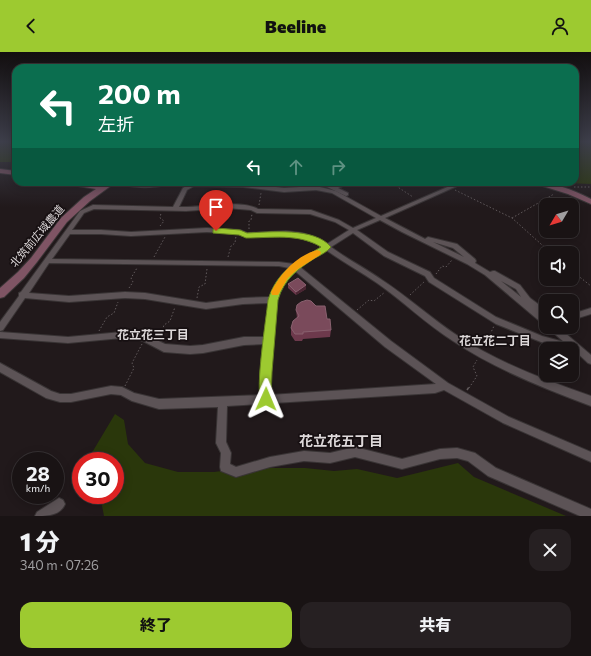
<!DOCTYPE html>
<html lang="ja">
<meta charset="utf-8">
<style>
:root{--surface:#191314;--page:#262022;--text:#f1f3f6;--muted:#9f9ea0;--line:#373234;--accent:#9dca30}
body{margin:0;font-family:Commissioner,"Noto Sans JP",sans-serif;background:var(--page);color:var(--text);height:100vh;display:flex;flex-direction:column;font-size:15px;white-space:nowrap}
*{box-sizing:border-box;margin:0}
p{font-size:13px;color:var(--muted)}
.icon{flex:none;width:22px;height:22px;fill:none;stroke:currentColor;stroke-width:2;stroke-linecap:round;stroke-linejoin:round}
.map{position:relative;height:464px;overflow:hidden}
.drawer{display:flex;flex-direction:column;background:var(--surface);flex:1}
.drawer>*{flex:none}
.top-card{position:absolute;left:12px;top:12px;width:567px;height:122px;border-radius:12px;box-shadow:0 2px 10px #0003,0 0 0 1px var(--line);background:#0b6e4f;color:#fff;overflow:hidden}
.needle{width:26px;rotate:232deg}
.fabs{position:absolute;left:539px;top:146px;display:grid;gap:8px}
.fabs a{display:grid;place-items:center;width:40px;height:40px;border-radius:8px;background:var(--surface);box-shadow:0 2px 10px #0003,0 0 0 1px var(--line);font-size:20px}
.speed{position:absolute;left:12px;top:400px;display:flex;gap:8px;font-size:20px;font-weight:700;text-align:center}
.speed>*{display:grid;place-content:center;width:52px;height:52px;border-radius:50%;background:var(--surface);box-shadow:0 2px 10px #0003,0 0 0 1px var(--line);line-height:1}
.speed small{font-size:10px;font-weight:400}
.speed .limit{border:6px solid #d22;background:#fff;color:#111}
.pin{position:absolute;display:grid;place-items:center;width:34px;height:34px;color:#fff;margin:-41px -17px;border-radius:50% 50% 50% 0;rotate:-45deg;box-shadow:0 0 4px #0007}
.pin .icon{rotate:45deg}
.me{position:absolute;width:44px;margin:-22px;rotate:1deg;stroke-linejoin:round;filter:drop-shadow(0 0 3px #0008)}
.turn{display:flex;align-items:center;gap:14px;height:84px;padding:0 20px;font-size:18px}
.turn .icon{width:52px;height:52px;stroke-width:2.5}
.turn b{display:block;font-size:28px;line-height:34px}
.lanes{display:flex;align-items:center;height:38px;padding:0 20px;background:#0003;justify-content:center;gap:20px;direction:ltr}
.lanes .off{opacity:.35}
.round{display:grid;place-items:center;flex:none;width:42px;height:42px;border-radius:12px;background:var(--page)}
.headline{display:flex;align-items:center;justify-content:space-between;height:68px;padding:0 20px}
h1{font-size:24px;font-weight:800;line-height:30px}
.cta{display:flex;gap:8px;margin-top:auto;padding:8px 20px}
.cta a{flex:1;height:46px;border-radius:12px;background:var(--accent);color:#111;font-size:16px;font-weight:800;line-height:46px;text-align:center}
.cta a+a{background:var(--page);color:var(--text)}
header{display:flex;justify-content:space-between;align-items:center;height:52px;padding:0 20px;background:var(--accent);color:#111;font-size:18px;font-weight:800}
.map>svg:first-child{display:block}
</style>
<header><svg class="icon" aria-label="back" viewBox="0 0 24 24"><path d="M15 5l-7 7 7 7"/></svg>Beeline<svg class="icon" aria-label="person" viewBox="0 0 24 24"><circle cx="12" cy="8" r="4"/><path d="M4 21q1-7 8-7t8 7"/></svg></header>
<div class="map">
<svg width="591" height="464" viewBox="0 0 591 464">
<rect width="100%" height="100%" fill="#21191b"/>
<g fill="#2a370b">
<rect x="0" y="90" width="16" height="20"/>
<polygon points="575,90 591,90 591,132 567,131 559,133 545,130 575,130"/>
<polygon points="115,362 124,368 128,392 145,411 178,420 214,420 246,416 305,416 334,419 357,417 397,426 458,411 474,425 566,464 104,464 100,443 115,443 115,409 87,409"/>
</g>
<g fill="none" stroke-linecap="round" stroke-linejoin="round">
<defs>
<g id="street">
<path d="M 115,130 L 145,132 L 175,130 C 163,137 127,137 115,130 Z"/>
<path d="M 193,130 L 243,131 L 284,136 L 316,134 L 336,139 L 381,164 L 459,130 L 466,130 L 385,166 L 425,187 L 428,185 L 457,192 L 475,207 L 476,209 L 475,211 L 490,220 L 493,219 L 495,219 L 520,233 L 530,246 L 546,258 L 546,265 L 545,265 L 546,273 L 543,272 L 485,223 L 467,212 L 402,180 L 380,168 L 357,178 L 388,200 L 430,220 L 434,226 L 496,265 L 542,284 L 564,290 L 549,277 L 548,275 L 558,275 L 591,303 L 591,312 L 588,311 L 574,298 L 572,298 L 572,297 L 563,297 L 546,292 L 496,272 L 429,230 L 425,224 L 384,204 L 353,181 L 331,195 C 347,207 365,216 382,228 C 408,245 432,267 458,284 C 499,311 545,328 591,344 L 591,354 C 543,336 495,317 453,289 C 426,272 403,249 377,231 C 361,220 343,210 326,198 L 300,215 L 391,289 L 448,331 L 509,365 L 591,400 L 591,410 L 503,371 L 444,338 L 435,341 L 227,354 L 226,390 L 231,401 L 230,412 L 236,415 L 270,405 L 304,399 L 330,401 L 355,395 L 402,407 L 440,397 L 457,396 L 475,401 L 496,416 L 591,457 L 591,464 L 580,464 L 488,424 L 468,409 L 457,406 L 440,407 L 402,417 L 355,405 L 330,411 L 304,409 L 270,415 L 236,425 L 221,419 L 220,415 L 221,401 L 216,391 L 218,355 L 159,357 L 132,349 L 121,343 L 111,342 L 71,350 L 60,350 L 46,346 L 0,320 L 0,311 L 51,339 L 60,342 L 71,342 L 111,334 L 122,335 L 134,341 L 159,347 L 261,343 L 265,292 L 244,293 L 203,301 L 190,302 L 164,300 L 143,289 L 136,287 L 122,286 L 68,291 L 0,286 L 0,280 L 68,285 L 122,280 L 136,281 L 148,284 L 165,292 L 190,294 L 203,293 L 244,285 L 265,285 L 269,251 L 243,252 L 206,257 L 145,247 L 125,246 L 69,250 L 25,246 L 3,278 L 0,279 L 0,270 L 19,244 L 19,241 L 21,240 L 80,159 L 93,153 L 173,155 L 183,136 ZM 194,134 L 243,135 L 284,140 L 316,138 L 332,141 L 376,166 L 353,176 L 339,168 L 311,158 L 258,157 C 241,147 199,156 179,155 L 187,138 ZM 227,156 L 251,158 L 257,161 L 310,162 L 335,170 L 349,178 L 327,192 L 311,184 L 302,181 L 286,179 L 247,181 L 240,178 L 207,176 L 131,180 L 101,178 L 72,178 L 84,161 L 94,157 L 186,159 ZM 207,180 L 239,182 L 246,185 C 273,184 298,178 322,195 L 294,212 L 279,210 L 52,207 L 70,182 L 101,182 L 131,184 ZM 433,190 L 453,196 L 464,205 ZM 49,211 L 279,214 L 289,216 C 280,224 273,233 270,245 L 243,246 L 206,251 L 145,241 L 125,240 L 69,244 L 29,241 ZM 295,219 L 385,295 L 436,332 L 270,343 L 270,320 L 277,248 C 280,235 285,228 295,219 ZM 501,229 L 516,237 L 521,245 Z"/>
<polygon points="305,130 322,131 334,134 344,130 352,130 338,136 348,141 348,143 346,144 325,134 303,133 302,132"/>
<polygon points="591,256 591,262 572,268 572,262"/>
<path d="M 59,446 L 63,448 L 65,452 C 60,464 46,464 35,464 L 37,460 Z"/>
</g>
<g id="secondary">
<polygon points="0,117 16,119 16,123 0,121"/>
<polygon points="62,130 80,130 102,134 107,130 116,130 90,149 67,170 37,210 24,226 4,245 0,246 0,236 18,220 31,206 61,166 84,145 96,137 66,132"/>
<path d="M 530,130 C 552,130 572,137 591,147 L 591,152 L 568,142 Z"/>
</g>
</defs>
<use href="#street" stroke="#393435" stroke-width="2"/>
<use href="#secondary" stroke="#393435" stroke-width="2"/>
<g stroke="#615a5c" stroke-width="1" stroke-dasharray="1.5 2" stroke-linecap="butt">
<polyline points="390,130 413,145"/>
<polyline points="574,135 591,135"/>
<polyline points="455,138 512,166 551,201"/>
<polyline points="259,153 261,141"/>
<polyline points="512,166 554,142"/>
<polyline points="160,174 164,169 160,166 161,161"/>
<polyline points="249,177 249,169 251,168 252,162"/>
<polyline points="154,205 165,185"/>
<polyline points="228,205 231,194 235,191 236,184"/>
<polyline points="572,219 591,234"/>
<polyline points="436,222 442,214 446,215 452,208"/>
<polyline points="129,236 133,230 131,226 137,216"/>
<polyline points="410,243 425,229"/>
<polyline points="197,246 199,235 205,232 207,217"/>
<polyline points="357,258 369,248 374,249 385,240"/>
<polyline points="99,279 107,265 114,261 118,250"/>
<polyline points="160,285 164,273 170,269 175,255"/>
<polyline points="484,295 494,274"/>
<polyline points="125,334 134,316 132,311 142,292"/>
<polyline points="469,336 477,324 473,315 477,308"/>
</g>
<polyline stroke="#615a5c" stroke-width="1.5" stroke-dasharray="3 4.5" stroke-linecap="butt" points="467,338 469,335"/>
<use href="#street" fill="#5c5356" fill-rule="evenodd"/>
<use href="#secondary" fill="#7f5464" fill-rule="evenodd"/>
</g>
<g fill="#6d394c">
<polygon points="288,232 306,237 296,243 288,236"/>
<polygon points="296,258 327,267 331,278 330,285 303,287 302,289 295,289 291,283 291,276 297,266"/>
</g>
<polygon fill="#4a2532" points="306,233 306,237 296,243 296,240"/>
<g fill="#7a4a5b" stroke="#89616f">
<polygon points="298,226 306,233 296,240 288,232"/>
<polygon points="307,248 311,249 316,254 325,254 327,267 330,267 331,278 303,280 303,282 295,282 291,276 293,269 299,264 296,258 297,253 301,250"/>
</g>
<linearGradient id="sky" x2="0" y2="1"><stop stop-color="#120e0f"/><stop offset="0.58" stop-color="#3d3e4a"/><stop offset="1" stop-color="#3d3e4a" stop-opacity="0"/></linearGradient>
<rect width="591" height="155" fill="url(#sky)"/>
<path fill="#9dca30" stroke="#66831f" d="M 216,176 L 240,178 L 247,181 C 270,180 315,175 331,195 C 327,200 321,203 315,206 C 298,217 284,227 278,248 L 272,320 L 271,347 L 270,351 L 266,353 L 261,351 C 255,336 266,268 268,248 C 277,219 296,210 321,195 C 298,181 271,186 246,186 L 239,183 L 213,181 L 213,177 Z"/>
<path fill="#f59e0b" d="M 317,198 L 320,199 L 321,201 L 320,203 L 298,217 L 288,226 L 278,243 L 272,243 L 271,240 C 280,222 296,204 317,198 Z"/>
<g text-anchor="middle" stroke-width="3.5" stroke-linejoin="round" paint-order="stroke">
<g font-size="11" fill="#ded9da" stroke="#171012">
<text transform="translate(37 184) rotate(-50)" y="4">北筑前広域農道</text>
</g>
<g font-size="12" font-weight="bold" fill="#ded9da" stroke="#171012">
<text x="153" y="287">花立花三丁目</text>
<text x="495" y="293">花立花二丁目</text>
</g>
<g font-size="14" font-weight="bold" fill="#ded9da" stroke="#171012">
<text x="341" y="394">花立花五丁目</text>
</g>
</g>
</svg>
<div class="fabs">
<a><svg class="needle" viewBox="-14 -14 28 28"><path d="M0-13l5 13h-10z" fill="#e53935"/><path d="M0 13l5-13h-10z" fill="#9f9ea0"/></svg></a>
<a><svg class="icon" aria-label="sound" viewBox="0 0 24 24"><path d="M4 9h4l5-4v14l-5-4H4zM17 9q2 3 0 6"/></svg></a>
<a><svg class="icon" aria-label="search" viewBox="0 0 24 24"><circle cx="10" cy="10" r="6"/><path d="M15 15l6 6"/></svg></a>
<a><svg class="icon" aria-label="layers" viewBox="0 0 24 24"><path d="M12 4l9 5-9 5-9-5zM3 14l9 5 9-5"/></svg></a>
</div>
<div class="speed"><div>28<small>km/h</small></div><div class="limit">30</div></div>
<div class="pin" style="left:216px;top:179px;background:#d93025"><svg class="icon" aria-label="arrive" viewBox="0 0 24 24"><path d="M6 21V4h12l-3 4 3 4H6"/></svg></div>
<svg class="me" style="left:266px;top:347px" viewBox="-20 -20 40 40"><path d="M0-17L14 15 0 8-14 15z" fill="#9dca30" stroke="#fff" stroke-width="4"/></svg>
<div class="top-card">
<div class="turn"><svg class="icon" aria-label="left" viewBox="0 0 24 24"><path d="M17 20v-9H6M10 6l-5 5 5 5"/></svg><div><b>200 m</b>左折</div></div>
<div class="lanes"><svg class="icon" aria-label="left" viewBox="0 0 24 24"><path d="M17 20v-9H6M10 6l-5 5 5 5"/></svg><svg class="icon off" aria-label="ahead" viewBox="0 0 24 24"><path d="M12 20V5M6 11l6-6 6 6"/></svg><svg class="icon off" aria-label="right" viewBox="0 0 24 24"><path d="M7 20v-9h11M14 6l5 5-5 5"/></svg></div>
</div>
</div>
<section class="drawer">
<div class="headline"><div><h1>1 分</h1><p>340 m · 07:26</p></div><a class="round"><svg class="icon" aria-label="close" viewBox="0 0 24 24"><path d="M6 6l12 12M18 6L6 18"/></svg></a></div>
<div class="cta"><a>終了</a><a>共有</a></div>
</section>
